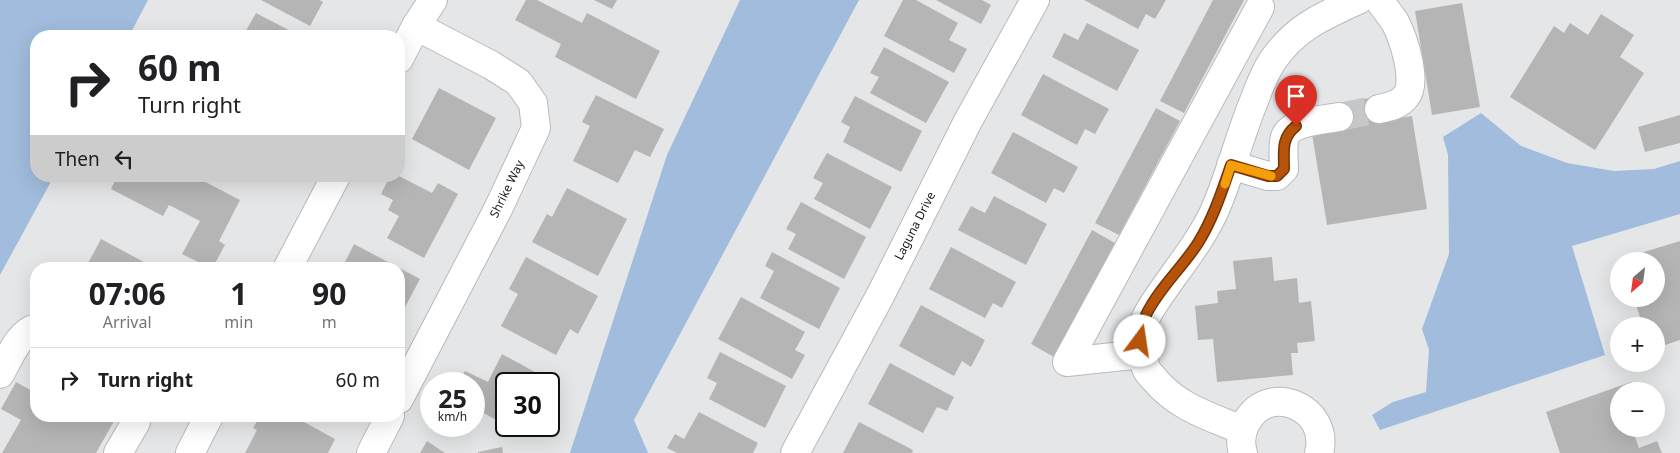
<!DOCTYPE html>
<meta charset="utf-8">
<style>
:root{--surface:#fff;--page:#f2f2f2;--text:#202124;--muted:#757577;--line:#e0e0e0}
body{margin:0;font-family:"Noto Sans",sans-serif;background:var(--page);color:var(--text);height:100vh;display:flex;flex-direction:column;font-size:19px;white-space:nowrap}
*{box-sizing:border-box;margin:0}
p{font-size:16px;color:var(--muted)}
.icon{flex:none;width:28px;height:28px;fill:none;stroke:currentColor;stroke-width:2;stroke-linecap:round;stroke-linejoin:round}
.map{position:relative;flex:1;overflow:hidden}
.details{position:absolute;left:30px;top:262px;width:375px;height:160px;display:flex;flex-direction:column;background:var(--surface);border-radius:20px;box-shadow:0 5px 20px #0002}
.details>*{flex:none}
.guide{position:absolute;left:30px;top:30px;width:375px;height:152px;border-radius:20px;box-shadow:0 5px 20px #0002;background:#fff;color:var(--text);overflow:hidden}
.needle{width:32px;rotate:209deg}
.fabs{position:absolute;left:1610px;top:252px;display:grid;gap:10px}
.fabs a{display:grid;place-items:center;width:55px;height:55px;border-radius:50%;background:var(--surface);box-shadow:0 5px 20px #0002;font-size:25px}
.speed{position:absolute;left:420px;top:372px;display:flex;gap:10px;font-size:25px;font-weight:700;text-align:center}
.speed>*{display:grid;place-content:center;width:65px;height:65px;border-radius:50%;background:var(--surface);box-shadow:0 5px 20px #0002;line-height:1}
.speed small{font-size:12px;font-weight:400}
.speed .limit{border:2px solid #111;border-radius:8px;background:#fff;color:#111}
.pin{position:absolute;display:grid;place-items:center;width:42px;height:42px;color:#fff;margin:-51px -21px;border-radius:50% 50% 50% 0;rotate:-45deg;box-shadow:0 0 5px #0007}
.pin .icon{rotate:45deg}
.me{position:absolute;width:55px;margin:-28px;rotate:14deg;stroke-linejoin:round;filter:drop-shadow(0 0 4px #0008)}
.turn{display:flex;align-items:center;gap:18px;height:105px;padding:0 25px;font-size:22px}
.turn .icon{width:65px;height:65px;stroke-width:2.5}
.turn b{display:block;font-size:35px;line-height:42px}
.then{display:flex;align-items:center;height:48px;padding:0 25px;background:#0003;gap:10px;font-size:19px}
.eta{display:flex;justify-content:space-evenly;align-items:center;height:85px;text-align:center}
.eta b{font-size:30px;font-weight:700;line-height:35px}
ul{padding:0;list-style:none}
li{display:flex;align-items:center;gap:15px;height:65px;padding:0 25px;border-top:1px solid var(--line)}
li div{flex:1}
li b{display:block;font-size:19px}
li em{font-style:normal}
.map>svg:first-child{display:block}
</style>
<div class="map">
<svg width="1680" height="453" viewBox="0 0 1680 453">
<rect width="100%" height="100%" fill="#e4e6e7"/>
<g fill="#a1bcdc">
<polygon points="0,0 148,0 129,36 36,36 36,176 54,176 0,275"/>
<polygon points="740,0 859,0 634,420 648,453 570,453 667,155"/>
<polygon points="1481,113 1521,146 1567,163 1614,171 1654,169 1680,161 1680,214 1572,246 1605,355 1380,430 1372,415 1393,402 1426,392 1429,350 1422,329 1449,254 1448,155 1443,137"/>
</g>
<g fill="#b6b5b6">
<polygon points="261,0 319,0 323,2 310,26"/>
<polygon points="526,0 537,0 582,23 587,13 660,51 636,99 555,57 561,44 515,20"/>
<polygon points="594,0 617,0 612,9"/>
<polygon points="903,0 916,0 958,23 949,40 967,49 954,73 884,36"/>
<polygon points="936,0 982,0 991,5 981,24"/>
<polygon points="1084,0 1166,0 1155,19 1146,14 1138,29"/>
<polygon points="1213,0 1244,0 1184,113 1160,101"/>
<polygon points="1462,3 1480,107 1432,115 1415,11"/>
<polygon points="256,13 300,36 243,36"/>
<polygon points="1601,14 1634,35 1620,57 1644,73 1595,150 1510,97 1554,26 1564,33 1570,23 1588,35"/>
<polygon points="1087,23 1139,50 1117,91 1052,57 1064,33 1078,40"/>
<polygon points="884,47 949,82 926,123 870,93 879,77 870,73"/>
<polygon points="1043,74 1109,109 1095,134 1085,129 1077,145 1021,115"/>
<polygon points="439,88 496,118 469,170 412,139"/>
<polygon points="596,95 664,129 650,157 635,150 618,183 573,161 590,126 582,122"/>
<polygon points="855,96 922,131 901,172 843,142 850,127 841,122"/>
<polygon points="1377,97 1381,121 1412,116 1427,209 1327,225 1312,134 1341,129 1337,103"/>
<polygon points="1156,108 1180,121 1119,235 1095,223"/>
<polygon points="1680,115 1680,143 1645,152 1638,127"/>
<polygon points="1013,132 1078,167 1064,193 1054,188 1046,203 991,173"/>
<polygon points="827,153 892,187 870,229 814,199 823,183 813,178"/>
<polygon points="117,176 194,176 240,200 219,241 225,245 212,269 182,254 200,221 169,205 163,216 111,189"/>
<polygon points="390,176 399,176 432,193 438,183 458,194 424,258 387,238 399,216 388,210 393,200 381,194"/>
<polygon points="567,188 627,219 598,276 532,242 547,214 552,217"/>
<polygon points="994,196 1047,224 1026,265 958,230 971,206 985,213"/>
<polygon points="801,202 866,237 844,279 788,249 796,234 786,229"/>
<polygon points="1092,230 1115,243 1054,357 1031,344"/>
<polygon points="101,239 157,269 85,269"/>
<polygon points="1680,241 1680,340 1656,348 1656,326 1643,326 1634,299 1656,299 1656,261 1622,261 1621,259"/>
<polygon points="354,244 420,279 404,309 399,306 399,269 342,268"/>
<polygon points="951,247 1016,282 1002,308 993,303 985,318 929,289"/>
<polygon points="772,252 840,288 819,329 760,298 774,271 765,266"/>
<polygon points="526,257 598,296 578,334 570,329 556,355 501,326 518,294 509,289"/>
<polygon points="1272,257 1274,281 1297,278 1299,303 1311,301 1315,341 1297,343 1298,353 1291,353 1293,375 1217,382 1213,339 1198,340 1195,306 1218,303 1217,291 1236,289 1233,261"/>
<polygon points="741,297 805,332 795,350 805,355 792,379 718,339"/>
<polygon points="921,305 985,340 971,367 962,361 954,376 899,346"/>
<polygon points="720,352 786,386 765,428 709,399 717,383 707,378"/>
<polygon points="502,354 555,383 549,393 549,384 506,384 506,425 474,408 474,384 458,384 465,371 488,382"/>
<polygon points="890,363 954,397 947,411 937,407 923,433 868,404"/>
<polygon points="16,382 34,392 36,388 36,416 117,416 96,453 2,453 21,420 1,409"/>
<polygon points="1631,382 1635,391 1619,391 1619,429 1632,429 1639,448 1657,441 1662,453 1560,453 1546,412"/>
<polygon points="699,412 758,443 753,453 677,453 667,448 675,434 684,439"/>
<polygon points="260,416 293,416 335,439 328,453 245,453 257,430 253,428"/>
<polygon points="859,422 913,450 912,453 843,453"/>
<polygon points="509,426 531,426 526,436"/>
<polygon points="427,441 445,453 420,453"/>
<polygon points="502,447 503,453 478,453 478,452"/>
</g>
<g fill="none" stroke-linecap="round" stroke-linejoin="round">
<polyline stroke="#c5c7c8" stroke-width="28" stroke-dasharray="28 14" stroke-linecap="butt" points="1339,117 1379,109"/>
<defs>
<g id="minor">
<path d="M 1379,0 C 1384,7 1390,15 1395,22 C 1403,37 1418,82 1406,96 C 1400,105 1389,107 1379,109"/>
<polyline points="399,59 416,26 433,0"/>
<path d="M 1231,165 L 1268,176 L 1277,176 L 1284,169 C 1284,160 1282,146 1285,137 C 1291,121 1324,120 1339,117"/>
<polyline points="287,269 336,176"/>
<polyline points="1142,354 1067,362 1260,7"/>
<path d="M 0,374 C 9,359 18,333 36,328"/>
<polyline points="399,399 498,209 536,128 533,103 518,82 491,65 416,26"/>
<path d="M 1242,430 C 1209,416 1179,408 1155,380 C 1152,376 1147,372 1146,368 C 1138,349 1139,327 1150,310 C 1171,276 1197,248 1214,212 C 1230,176 1239,137 1254,101 C 1259,87 1265,72 1273,60 C 1296,27 1323,16 1358,0"/>
<polyline points="118,453 136,422 137,416"/>
<polyline points="190,453 209,416"/>
<polyline points="371,453 390,416"/>
<polyline points="795,453 880,296 968,121 1035,0"/>
<path d="M 1243,453 C 1240,443 1241,432 1246,423 C 1267,381 1331,407 1319,453"/>
</g>
</defs>
<use href="#minor" stroke="#b9babc" stroke-width="30"/>
<use href="#minor" stroke="#fff" stroke-width="28"/>
</g>
<g fill="none" stroke-linecap="round" stroke-linejoin="round">
<defs>
<path id="route" d="M 1140,341 C 1142,333 1143,323 1146,315 C 1159,288 1182,268 1198,243 C 1213,219 1222,191 1231,165 L 1268,176 L 1277,176 L 1284,169 C 1284,151 1281,138 1296,126"/>
</defs>
<use href="#route" stroke="#753606" stroke-width="12"/>
<use href="#route" stroke="#b45309" stroke-width="9"/>
<polyline stroke="#f59e0b" stroke-width="9" points="1225,184 1231,165 1271,176"/>
</g>
<g text-anchor="middle" stroke-width="4" stroke-linejoin="round" paint-order="stroke">
<g font-size="12" fill="#151516" stroke="#fff">
<text transform="translate(507 189) rotate(-64)" y="4">Shrike Way</text>
<text transform="translate(915 226) rotate(-63)" y="4">Laguna Drive</text>
</g>
</g>
</svg>
<div class="fabs">
<a><svg class="needle" viewBox="-14 -14 28 28"><path d="M0-13l5 13h-10z" fill="#e53935"/><path d="M0 13l5-13h-10z" fill="#757577"/></svg></a>
<a>+</a>
<a>−</a>
</div>
<div class="speed"><div>25<small>km/h</small></div><div class="limit">30</div></div>
<div class="pin" style="left:1296px;top:126px;background:#d93025"><svg class="icon" aria-label="arrive" viewBox="0 0 24 24"><path d="M6 21V4h12l-3 4 3 4H6"/></svg></div>
<svg class="me" style="left:1140px;top:341px" viewBox="-20 -20 40 40"><circle r="19" fill="#fff"/><path d="M0-13L10 11 0 6-10 11z" fill="#b45309"/></svg>
<div class="guide">
<div class="turn"><svg class="icon" aria-label="right" viewBox="0 0 24 24"><path d="M7 20v-9h11M14 6l5 5-5 5"/></svg><div><b>60 m</b>Turn right</div></div>
<div class="then">Then<svg class="icon" aria-label="left" viewBox="0 0 24 24"><path d="M17 20v-9H6M10 6l-5 5 5 5"/></svg></div>
</div>
<section class="details">
<div class="eta">
<div><b>07:06</b><p>Arrival</p></div>
<div><b>1</b><p>min</p></div>
<div><b>90</b><p>m</p></div>
</div>
<ul>
<li><svg class="icon" aria-label="right" viewBox="0 0 24 24"><path d="M7 20v-9h11M14 6l5 5-5 5"/></svg><div><b>Turn right</b></div><em>60 m</em></li>
</ul>
</section>
</div>
